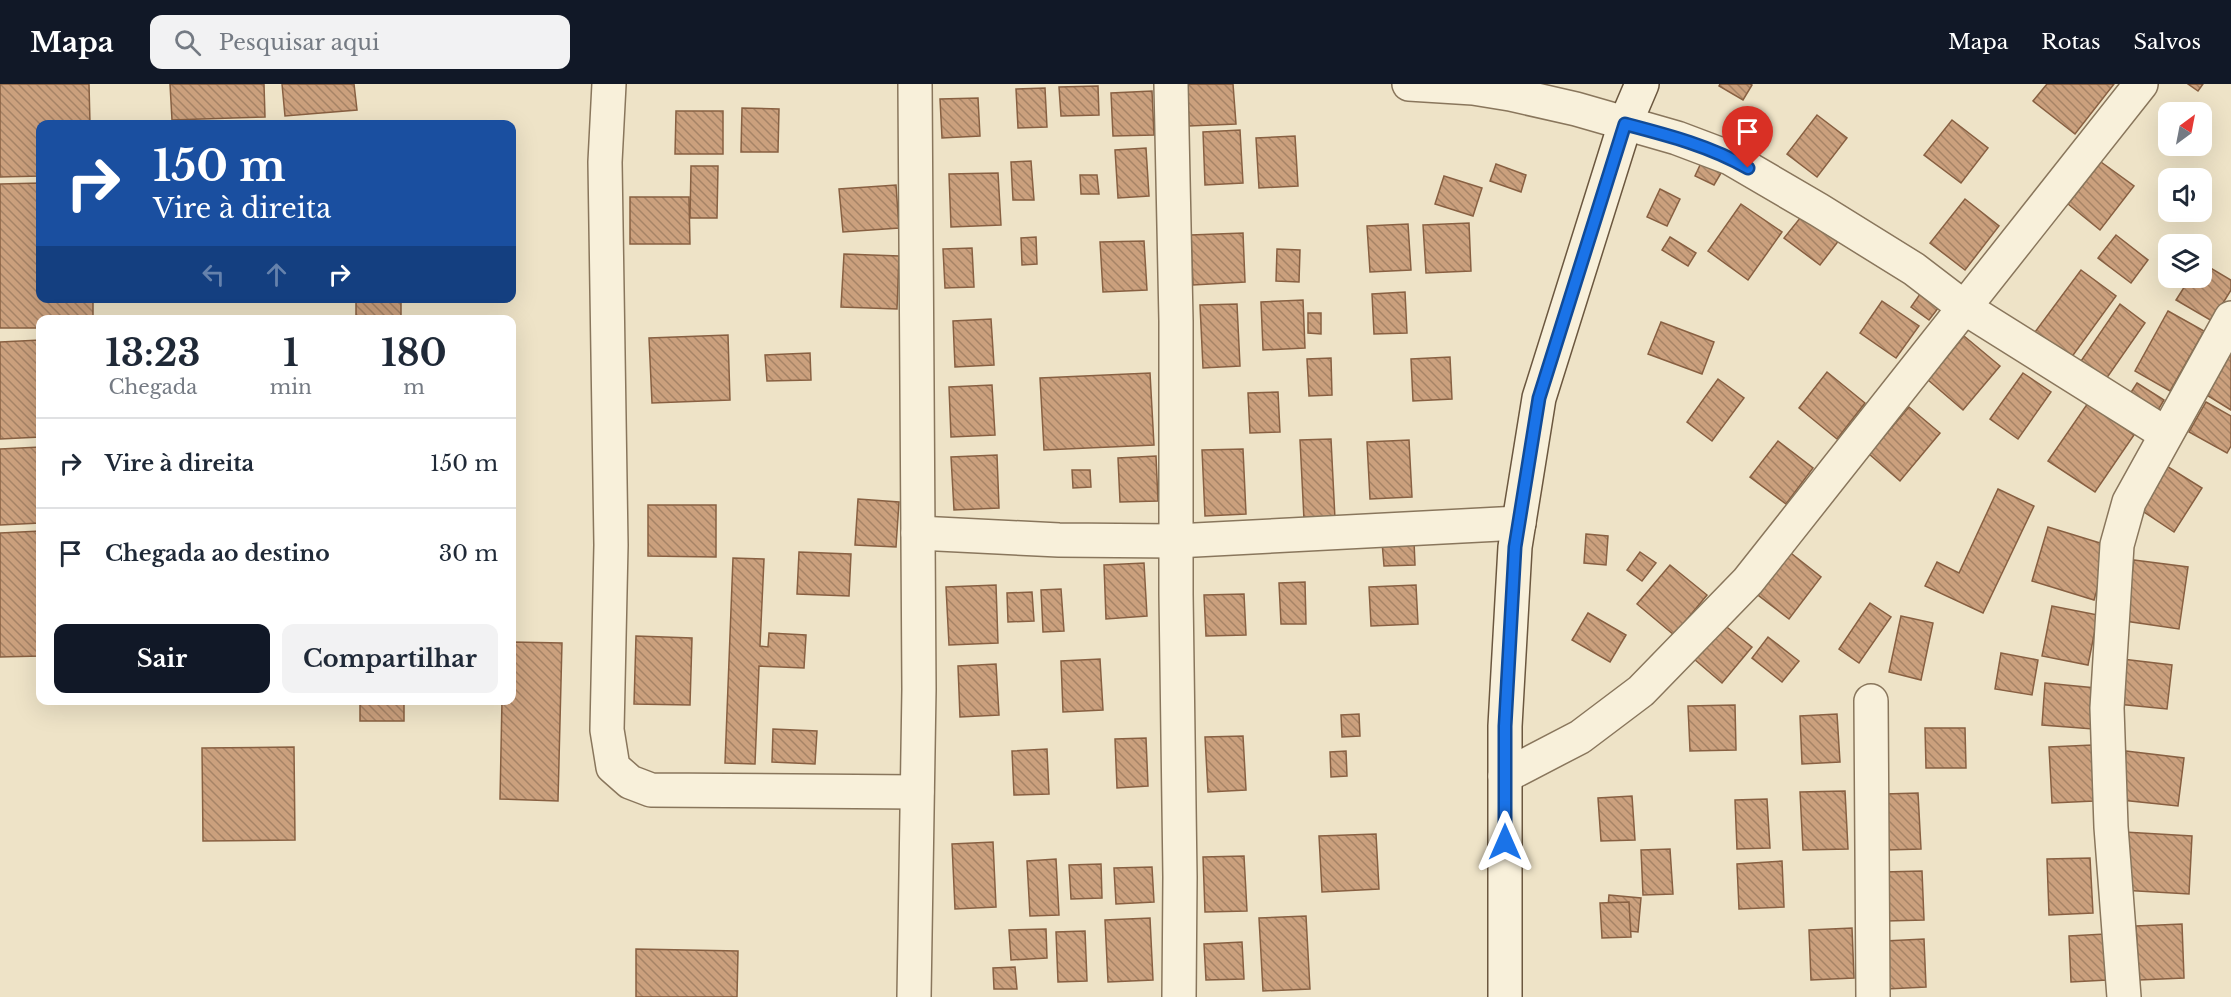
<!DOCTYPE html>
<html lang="pt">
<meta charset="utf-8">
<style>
:root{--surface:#fff;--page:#f2f2f3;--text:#1f2937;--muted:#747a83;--line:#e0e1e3;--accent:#111827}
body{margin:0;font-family:"Libre Baskerville",serif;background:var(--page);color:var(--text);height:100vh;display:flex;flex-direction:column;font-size:22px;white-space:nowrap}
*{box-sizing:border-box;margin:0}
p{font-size:20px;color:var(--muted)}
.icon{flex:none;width:33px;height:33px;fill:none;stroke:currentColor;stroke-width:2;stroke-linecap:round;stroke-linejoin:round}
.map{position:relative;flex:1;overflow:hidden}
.details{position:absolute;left:36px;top:231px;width:480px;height:390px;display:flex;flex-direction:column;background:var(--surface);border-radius:12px;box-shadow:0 6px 24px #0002}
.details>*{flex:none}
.top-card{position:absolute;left:36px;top:36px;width:480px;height:183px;border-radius:12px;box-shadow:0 6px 24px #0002;background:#1a4fa0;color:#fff;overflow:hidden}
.needle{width:39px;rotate:32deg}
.buttons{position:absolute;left:2158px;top:18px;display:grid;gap:12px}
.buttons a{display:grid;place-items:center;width:54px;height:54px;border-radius:12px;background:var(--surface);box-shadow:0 6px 24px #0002;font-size:30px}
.pin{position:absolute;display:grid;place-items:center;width:51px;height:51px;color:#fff;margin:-62px -26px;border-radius:50% 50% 50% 0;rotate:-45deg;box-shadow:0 0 6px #0007}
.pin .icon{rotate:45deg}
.me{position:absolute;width:66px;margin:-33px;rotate:0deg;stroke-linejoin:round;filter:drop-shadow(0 0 4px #0008)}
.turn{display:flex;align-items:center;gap:21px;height:126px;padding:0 18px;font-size:27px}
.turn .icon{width:78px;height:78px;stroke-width:2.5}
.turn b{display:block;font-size:42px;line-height:51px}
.lanes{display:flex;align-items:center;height:57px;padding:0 18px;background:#0003;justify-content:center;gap:30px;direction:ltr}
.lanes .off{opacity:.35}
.eta{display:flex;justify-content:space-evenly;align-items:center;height:102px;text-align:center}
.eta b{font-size:36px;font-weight:700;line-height:42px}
.button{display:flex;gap:12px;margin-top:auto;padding:12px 18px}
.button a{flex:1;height:69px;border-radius:12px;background:var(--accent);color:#fff;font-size:24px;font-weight:700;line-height:69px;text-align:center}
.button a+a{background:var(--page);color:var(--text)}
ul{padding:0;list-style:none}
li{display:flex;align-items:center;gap:18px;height:90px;padding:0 18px;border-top:2px solid var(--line)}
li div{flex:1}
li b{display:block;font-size:22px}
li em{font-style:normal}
header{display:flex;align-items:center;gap:36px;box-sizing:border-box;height:84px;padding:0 30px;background:var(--accent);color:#fff}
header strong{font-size:28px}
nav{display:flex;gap:33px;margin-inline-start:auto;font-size:21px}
.search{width:420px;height:54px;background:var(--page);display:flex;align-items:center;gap:15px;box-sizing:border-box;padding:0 21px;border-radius:12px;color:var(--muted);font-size:22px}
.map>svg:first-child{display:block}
</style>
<header>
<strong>Mapa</strong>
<div class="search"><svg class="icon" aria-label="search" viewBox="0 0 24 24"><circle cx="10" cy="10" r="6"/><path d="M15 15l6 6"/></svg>Pesquisar aqui</div>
<nav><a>Mapa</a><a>Rotas</a><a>Salvos</a></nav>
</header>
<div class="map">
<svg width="2231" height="913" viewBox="0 0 2231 913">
<defs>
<pattern id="building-back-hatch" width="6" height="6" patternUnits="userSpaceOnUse" patternTransform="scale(1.5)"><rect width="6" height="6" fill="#cba07d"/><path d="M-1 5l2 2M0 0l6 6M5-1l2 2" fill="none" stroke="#a68366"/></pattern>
</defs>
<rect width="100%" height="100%" fill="#eee3c7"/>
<g fill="url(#building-back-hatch)" stroke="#886042" stroke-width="1.5">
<polygon points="0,0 89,0 90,40 40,40 40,92 0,93"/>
<polygon points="170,0 264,0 265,33 172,36"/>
<polygon points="282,0 354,0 357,26 285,32"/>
<polygon points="1187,0 1233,0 1236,40 1189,42"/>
<polygon points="1720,0 1750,0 1752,1 1743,16 1719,2"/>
<polygon points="2047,0 2114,0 2075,50 2033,17"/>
<polygon points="2188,0 2203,0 2198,7"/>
<polygon points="1098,2 1099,31 1061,32 1059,3"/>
<polygon points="1045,4 1047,43 1018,44 1016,5"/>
<polygon points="1152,7 1154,51 1113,52 1111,9"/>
<polygon points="978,14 980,52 942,54 940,15"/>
<polygon points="742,24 779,25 778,68 741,68"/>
<polygon points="676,27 723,27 723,70 675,70"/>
<polygon points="1817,31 1847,54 1817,93 1787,70"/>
<polygon points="1952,36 1988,64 1961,99 1924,71"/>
<polygon points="1240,46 1243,99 1205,101 1203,48"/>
<polygon points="1295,52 1298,102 1259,104 1256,54"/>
<polygon points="1146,64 1149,112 1118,114 1115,66"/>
<polygon points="1031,77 1034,116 1013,116 1011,78"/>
<polygon points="2101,78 2134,102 2100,146 2068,120"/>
<polygon points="1701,79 1721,89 1714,101 1695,92"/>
<polygon points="1496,80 1526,91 1521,108 1490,97"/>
<polygon points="691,82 718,82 717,134 690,134"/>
<polygon points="998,89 1001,141 951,143 949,90"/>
<polygon points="1080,91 1097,91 1099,110 1081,110"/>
<polygon points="1444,92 1482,104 1473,132 1435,120"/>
<polygon points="40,99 40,214 93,214 93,236 40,236 40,244 0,244 0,100"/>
<polygon points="896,101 899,144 843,148 839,105"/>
<polygon points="1660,105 1680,115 1667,142 1647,133"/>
<polygon points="630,113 689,113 690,160 630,160"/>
<polygon points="1965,115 1999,142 1965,186 1930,159"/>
<polygon points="1741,120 1782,148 1748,196 1708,167"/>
<polygon points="1805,128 1840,155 1820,181 1784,154"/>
<polygon points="1469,139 1471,187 1426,189 1423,141"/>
<polygon points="1408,140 1411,186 1370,188 1367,142"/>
<polygon points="1243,149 1245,198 1193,201 1191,151"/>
<polygon points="2116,151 2148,176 2131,199 2098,174"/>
<polygon points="1036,153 1037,180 1022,181 1021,154"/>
<polygon points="1670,153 1696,169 1688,182 1662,166"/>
<polygon points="1144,157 1147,206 1103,208 1100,158"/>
<polygon points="972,164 974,203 945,204 943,165"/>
<polygon points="1277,165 1300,166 1299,198 1276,197"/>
<polygon points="844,170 899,172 897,225 841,223"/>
<polygon points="2202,179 2231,196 2231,206 2212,237 2176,216 2190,194 2202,194"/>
<polygon points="2081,186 2116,212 2071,274 2035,248"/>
<polygon points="1927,200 1946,214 1929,236 1911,223"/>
<polygon points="1405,208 1407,249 1374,250 1372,210"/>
<rect x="356" y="214" width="45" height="22"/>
<polygon points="1303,216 1305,264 1263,266 1261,218"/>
<polygon points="1882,217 1919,242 1896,274 1860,249"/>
<polygon points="1237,220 1240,282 1203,284 1200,221"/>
<polygon points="2120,220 2145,239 2106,295 2081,277"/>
<polygon points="2168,227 2204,247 2170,307 2135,287"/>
<polygon points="1308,229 1321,229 1321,250 1308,249"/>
<polygon points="991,235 994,281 955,283 953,237"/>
<polygon points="1661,238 1714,258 1702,290 1648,270"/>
<polygon points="728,251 730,316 652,319 649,254"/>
<polygon points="1964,252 2000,282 1963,326 1928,296"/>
<polygon points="40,256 40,353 0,355 0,258"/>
<polygon points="810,269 811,296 767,297 765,271"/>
<polygon points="2228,270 2231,272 2231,326 2205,310"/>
<polygon points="1450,273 1452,315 1413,317 1411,275"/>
<polygon points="1331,274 1332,311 1309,312 1307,275"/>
<polygon points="1827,288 1865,319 1837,355 1799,324"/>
<polygon points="1150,289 1154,361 1044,366 1040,294"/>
<polygon points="2023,289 2051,308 2018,355 1990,335"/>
<polygon points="1718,295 1744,314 1712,357 1687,338"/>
<polygon points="2137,299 2164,316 2154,333 2126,316"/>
<polygon points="992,301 995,351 951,353 949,303"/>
<polygon points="1278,308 1280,348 1250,349 1248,309"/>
<polygon points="2206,318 2231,332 2231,362 2227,369 2189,348"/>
<polygon points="2088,319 2134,351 2095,408 2048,377"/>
<polygon points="1909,323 1940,349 1900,397 1869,370"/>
<polygon points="1331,355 1335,435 1304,436 1300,356"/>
<polygon points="1409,356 1412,413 1370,415 1367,358"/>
<polygon points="1778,357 1813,384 1786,420 1750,393"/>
<polygon points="40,363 40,439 0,441 0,365"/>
<polygon points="1243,365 1246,430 1205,432 1202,366"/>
<polygon points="997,371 999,424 954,426 951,373"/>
<polygon points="1156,372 1158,417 1120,418 1118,374"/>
<polygon points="2165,381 2202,404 2174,448 2138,424"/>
<polygon points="1072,386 1090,386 1091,403 1073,404"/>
<polygon points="1998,405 2034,422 1983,529 1925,502 1937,478 1959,489"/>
<polygon points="858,415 899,418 896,463 855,461"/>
<polygon points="648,421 716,421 716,473 648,472"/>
<polygon points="2048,443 2110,462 2094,516 2032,497"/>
<polygon points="40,447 40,572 0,573 0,449"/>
<polygon points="1586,450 1608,452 1606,481 1584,479"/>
<polygon points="1414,457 1415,481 1384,482 1382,458"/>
<polygon points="1787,466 1821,493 1789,535 1754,508"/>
<polygon points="799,468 851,470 849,512 797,510"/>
<polygon points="1640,468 1656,479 1642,497 1627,486"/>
<polygon points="733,474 764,475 760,562 768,563 769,549 806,551 804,584 759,582 755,680 725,679"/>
<polygon points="2134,476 2188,483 2179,545 2125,537"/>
<polygon points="1144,479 1147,532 1106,535 1104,481"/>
<polygon points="1670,481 1707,511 1674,551 1637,520"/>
<polygon points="1305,498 1306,540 1281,540 1279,499"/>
<polygon points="996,501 998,559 949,561 946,503"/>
<polygon points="1416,501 1418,540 1371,542 1369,503"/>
<polygon points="1061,505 1064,547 1043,548 1041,506"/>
<polygon points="1032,508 1034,537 1008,538 1007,509"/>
<polygon points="1244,510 1246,551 1206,552 1204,511"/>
<polygon points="1870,519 1891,533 1859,579 1839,565"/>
<polygon points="2052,522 2098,531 2088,581 2042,572"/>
<polygon points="1588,529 1626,551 1610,578 1572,556"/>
<polygon points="1901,532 1933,539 1921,596 1889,588"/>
<polygon points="1723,540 1752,563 1722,599 1694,575"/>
<polygon points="636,552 692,554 690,621 634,620"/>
<polygon points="1768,553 1799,577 1782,598 1752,574"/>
<polygon points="512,558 562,559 558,717 500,715 502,616 512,616"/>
<polygon points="2001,569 2038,576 2032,611 1995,605"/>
<polygon points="1100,575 1103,626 1063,628 1061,577"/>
<polygon points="2122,575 2172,581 2167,625 2117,620"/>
<polygon points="996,580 999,631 960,633 958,582"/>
<polygon points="2045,599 2096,604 2093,645 2042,641"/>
<rect x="360" y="616" width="44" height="21"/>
<polygon points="1735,621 1736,666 1690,667 1688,622"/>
<polygon points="1359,630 1360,652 1342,653 1341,631"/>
<polygon points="1837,630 1840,678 1802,680 1800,632"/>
<polygon points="1925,644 1965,644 1966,684 1926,684"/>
<polygon points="773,645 817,647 815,680 772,678"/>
<polygon points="1243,652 1246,706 1208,708 1205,653"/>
<polygon points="1146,654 1148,702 1117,704 1115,655"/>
<polygon points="2092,661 2094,717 2052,719 2049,663"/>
<polygon points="294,663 295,756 203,757 202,664"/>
<polygon points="1047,665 1049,710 1014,711 1012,667"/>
<polygon points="1346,667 1347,692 1331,693 1330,668"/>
<polygon points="2126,667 2184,674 2178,722 2121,716"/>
<polygon points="1845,707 1848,765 1803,766 1800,708"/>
<polygon points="1918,709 1921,765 1887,766 1885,710"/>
<polygon points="1632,712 1635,756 1601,757 1598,714"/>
<polygon points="1767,715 1770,764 1737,765 1735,716"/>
<polygon points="2124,748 2192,752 2189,810 2121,806"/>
<polygon points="1376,750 1379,805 1322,808 1319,752"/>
<polygon points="993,758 996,823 955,825 952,760"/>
<polygon points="1670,765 1673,810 1643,811 1641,766"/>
<polygon points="1244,772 1247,827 1205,828 1203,773"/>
<polygon points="2090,774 2093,829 2049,831 2047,775"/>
<polygon points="1056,775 1059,831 1030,832 1027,777"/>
<polygon points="1782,777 1784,823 1739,825 1737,780"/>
<polygon points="1101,780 1102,814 1071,815 1069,781"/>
<polygon points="1152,783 1154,818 1116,820 1114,784"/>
<polygon points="1922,787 1924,836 1887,837 1884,788"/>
<polygon points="1609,811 1641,814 1638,848 1606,845"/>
<polygon points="1629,818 1631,853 1602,854 1600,819"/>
<polygon points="1306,832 1310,905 1263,907 1259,834"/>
<polygon points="1150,834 1153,896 1108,898 1105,836"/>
<polygon points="2182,840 2184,894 2139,896 2136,842"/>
<polygon points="1852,844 1854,894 1811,896 1809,846"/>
<polygon points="1046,845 1047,874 1011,876 1009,846"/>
<polygon points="1085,847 1087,897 1058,898 1056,848"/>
<polygon points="2105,850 2107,896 2071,898 2069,852"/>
<polygon points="1924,855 1926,903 1887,905 1885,857"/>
<polygon points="1242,858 1244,895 1206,896 1204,860"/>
<polygon points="636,865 738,867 737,913 636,913"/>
<polygon points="1015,883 1017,905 994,905 993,884"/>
</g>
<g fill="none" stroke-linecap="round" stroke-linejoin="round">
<defs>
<g id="street">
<polyline points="609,0 605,78 611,461 607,646 613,683 630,698 651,706 917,708"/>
<polyline points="1171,0 1176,237 1176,510 1180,793 1179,913"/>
<polyline points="1409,0 1473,4 1510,10 1576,25 1677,54 1730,74 1819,126 1914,185 1965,224 2166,350"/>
<polyline points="918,449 1059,456 1176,457 1519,439"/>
<polyline points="1871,617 1873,913"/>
<polyline points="1505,692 1580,653 1641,607 1748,497 2141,0"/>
<polyline points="914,913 919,605 915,0"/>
<polyline points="2124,913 2111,743 2107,624 2117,461 2129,418 2231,234"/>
</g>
<polyline id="secondary" points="1505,913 1505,642 1515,463 1539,314 1625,40 1642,0"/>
</defs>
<use href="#street" stroke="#89765c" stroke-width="36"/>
<use href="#secondary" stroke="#6b573f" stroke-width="36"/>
<use href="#street" stroke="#f8f0da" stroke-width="33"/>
<use href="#secondary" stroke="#f8f0da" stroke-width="33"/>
</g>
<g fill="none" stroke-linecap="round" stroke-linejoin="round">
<defs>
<path id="route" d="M 1505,758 L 1505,642 L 1515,463 L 1539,314 L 1625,40 C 1667,51 1710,62 1748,84"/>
</defs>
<use href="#route" stroke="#114b97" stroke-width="15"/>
<use href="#route" stroke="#1a73e8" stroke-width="10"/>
</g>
</svg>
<div class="buttons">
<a><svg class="needle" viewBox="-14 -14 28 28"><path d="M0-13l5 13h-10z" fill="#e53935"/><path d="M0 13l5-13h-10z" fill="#747a83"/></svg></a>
<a><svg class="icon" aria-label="sound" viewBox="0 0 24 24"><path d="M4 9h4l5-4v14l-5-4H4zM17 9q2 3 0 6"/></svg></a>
<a><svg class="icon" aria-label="layers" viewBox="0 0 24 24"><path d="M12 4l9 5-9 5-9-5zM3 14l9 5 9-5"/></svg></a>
</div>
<div class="pin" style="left:1748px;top:84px;background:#d93025"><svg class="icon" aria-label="arrive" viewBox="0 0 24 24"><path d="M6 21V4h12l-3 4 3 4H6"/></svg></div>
<svg class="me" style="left:1505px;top:758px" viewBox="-20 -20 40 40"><path d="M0-17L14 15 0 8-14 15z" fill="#1a73e8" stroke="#fff" stroke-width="4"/></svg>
<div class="top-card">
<div class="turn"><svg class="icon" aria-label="right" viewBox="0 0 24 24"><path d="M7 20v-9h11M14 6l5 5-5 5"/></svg><div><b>150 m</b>Vire à direita</div></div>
<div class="lanes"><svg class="icon off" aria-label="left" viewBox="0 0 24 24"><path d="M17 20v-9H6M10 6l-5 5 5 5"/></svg><svg class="icon off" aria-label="ahead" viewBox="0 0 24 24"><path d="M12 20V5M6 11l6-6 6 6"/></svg><svg class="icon" aria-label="right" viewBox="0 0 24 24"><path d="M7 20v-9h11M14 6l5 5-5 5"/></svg></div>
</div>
<section class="details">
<div class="eta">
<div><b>13:23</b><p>Chegada</p></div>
<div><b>1</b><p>min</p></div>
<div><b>180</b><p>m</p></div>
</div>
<ul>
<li><svg class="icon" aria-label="right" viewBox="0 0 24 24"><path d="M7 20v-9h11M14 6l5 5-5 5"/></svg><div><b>Vire à direita</b></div><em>150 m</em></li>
<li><svg class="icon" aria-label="arrive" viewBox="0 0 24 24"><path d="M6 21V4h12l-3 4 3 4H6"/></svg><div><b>Chegada ao destino</b></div><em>30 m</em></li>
</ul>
<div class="button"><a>Sair</a><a>Compartilhar</a></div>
</section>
</div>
